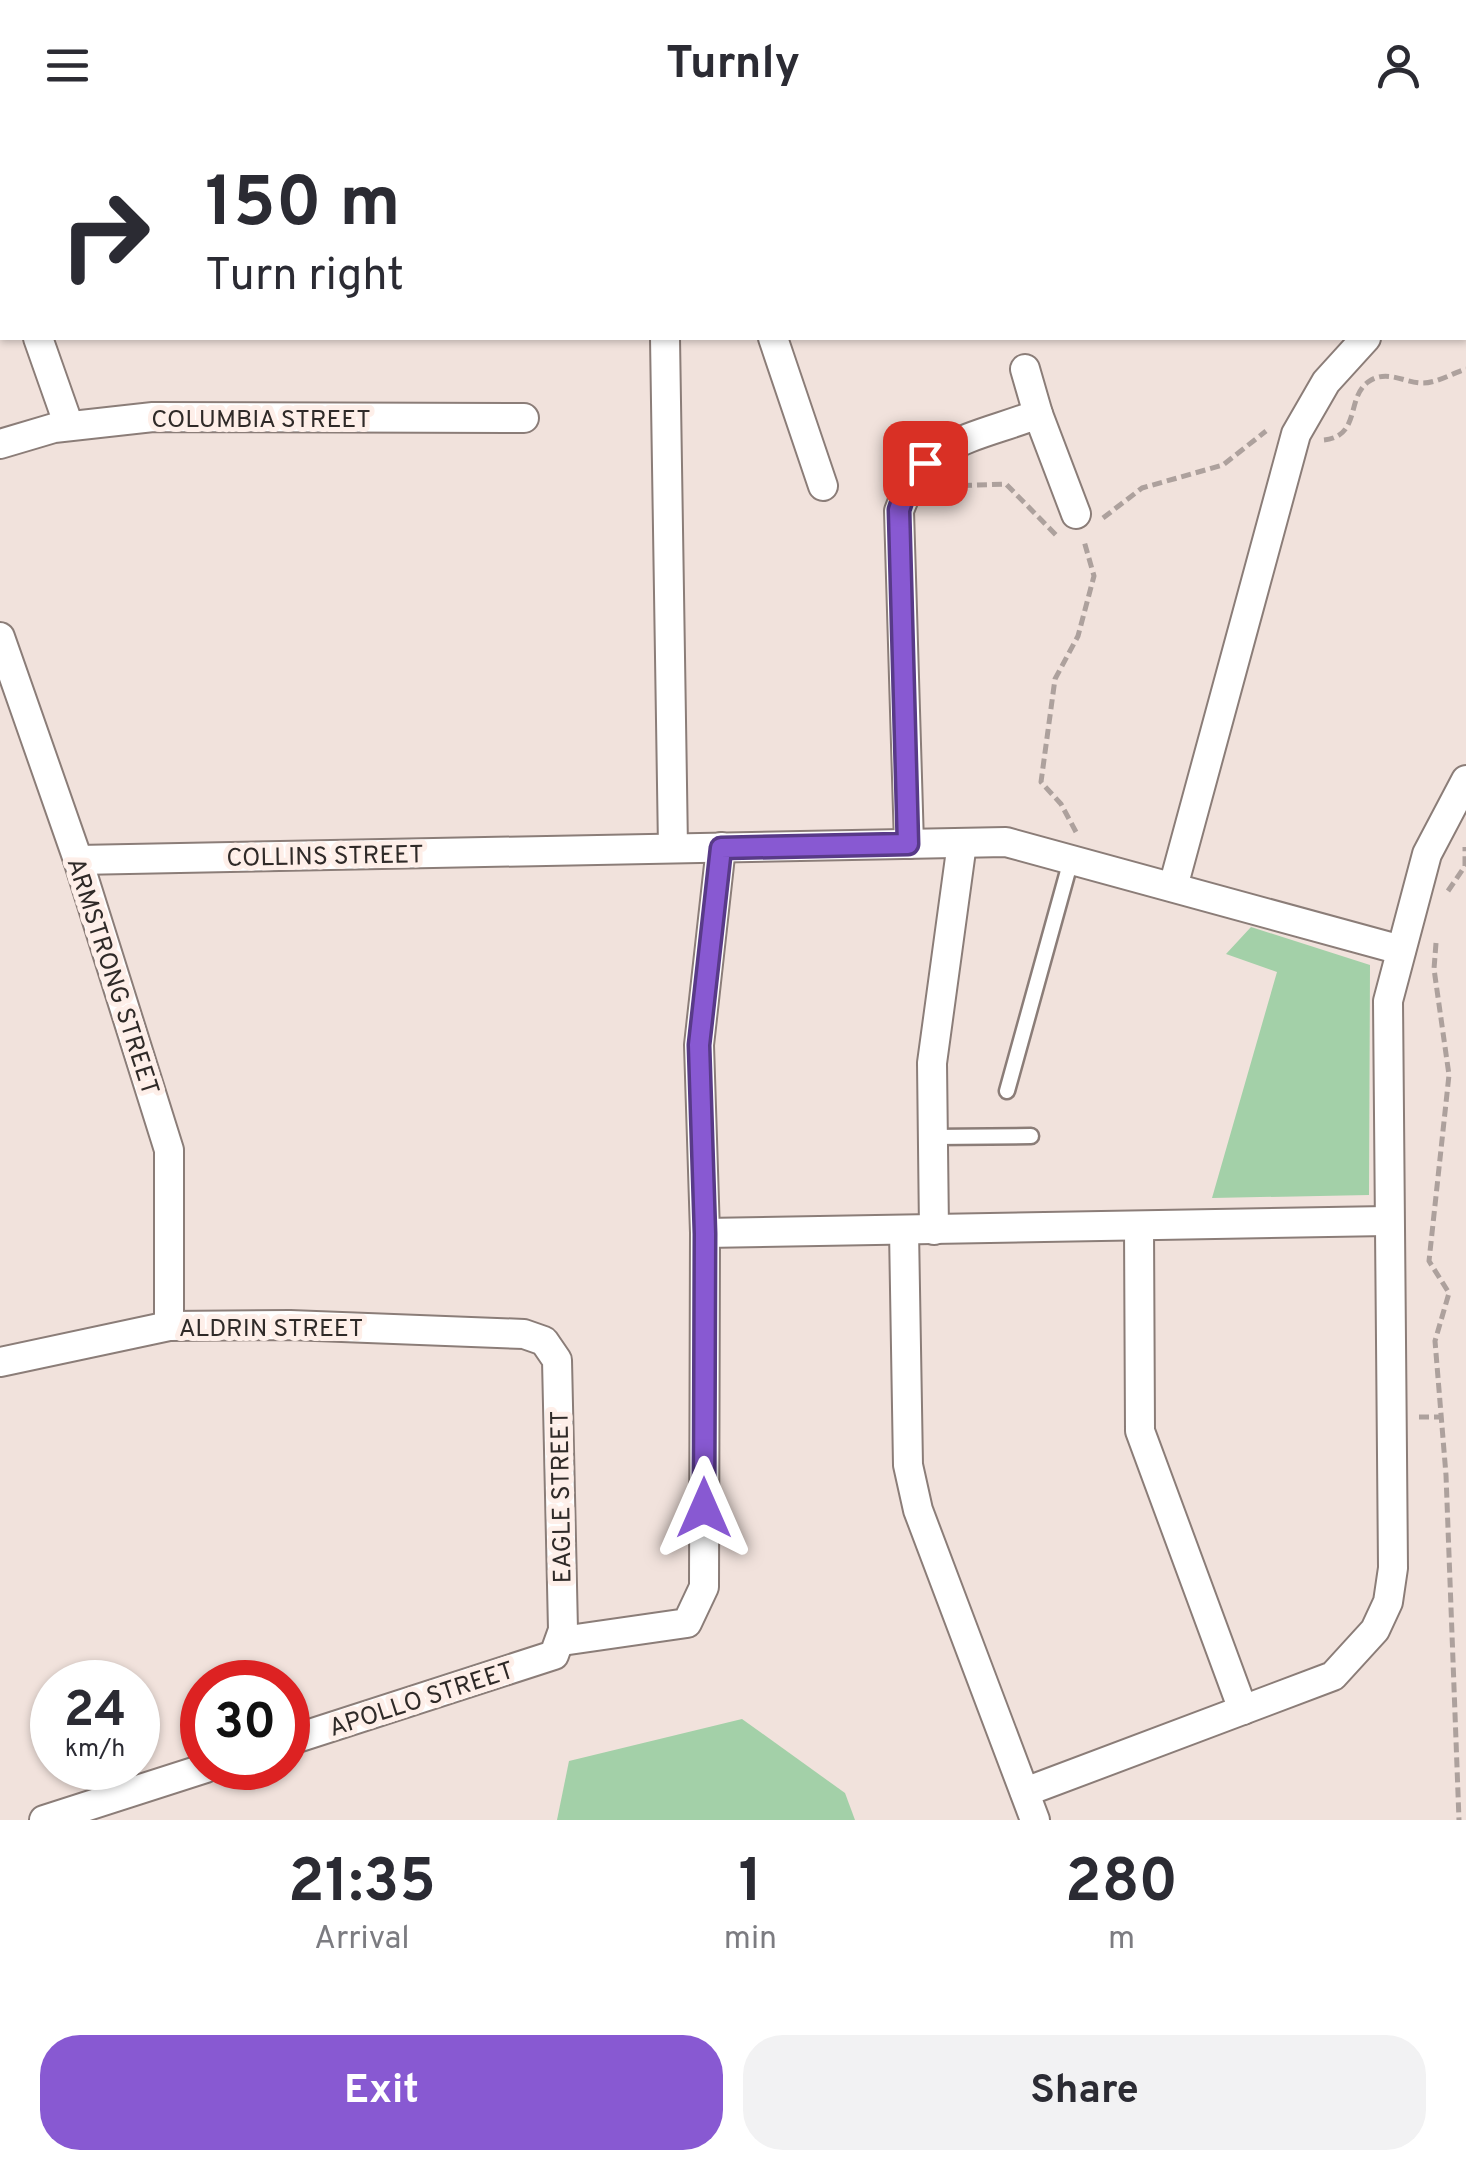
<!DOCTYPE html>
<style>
:root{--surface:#fff;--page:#f2f2f3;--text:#2b2b33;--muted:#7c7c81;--accent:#8859d2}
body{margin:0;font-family:Overpass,sans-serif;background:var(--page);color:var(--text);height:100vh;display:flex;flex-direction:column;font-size:38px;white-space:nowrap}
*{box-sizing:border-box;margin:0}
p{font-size:32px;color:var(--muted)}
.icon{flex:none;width:55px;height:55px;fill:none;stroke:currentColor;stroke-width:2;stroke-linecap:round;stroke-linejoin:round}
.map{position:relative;height:1690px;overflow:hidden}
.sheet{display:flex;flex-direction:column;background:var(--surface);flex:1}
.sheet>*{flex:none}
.hud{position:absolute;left:0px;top:0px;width:1468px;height:210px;box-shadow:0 2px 8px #0004;background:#fff;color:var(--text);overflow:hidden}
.speed{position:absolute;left:30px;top:1530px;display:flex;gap:20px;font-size:50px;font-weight:700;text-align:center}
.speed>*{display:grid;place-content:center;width:130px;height:130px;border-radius:50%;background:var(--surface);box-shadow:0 2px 8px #0004;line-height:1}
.speed small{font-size:25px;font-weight:400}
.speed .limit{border:15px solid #d22;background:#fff;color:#111}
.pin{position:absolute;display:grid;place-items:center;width:85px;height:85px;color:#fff;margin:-42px;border-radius:20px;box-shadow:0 5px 15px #0006}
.me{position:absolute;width:110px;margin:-55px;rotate:0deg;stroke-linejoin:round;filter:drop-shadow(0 0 8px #0008)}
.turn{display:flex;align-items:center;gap:35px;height:210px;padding:0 40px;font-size:45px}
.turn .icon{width:130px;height:130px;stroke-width:2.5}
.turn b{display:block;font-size:70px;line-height:85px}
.eta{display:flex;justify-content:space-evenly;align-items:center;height:170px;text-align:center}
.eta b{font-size:60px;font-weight:700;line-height:70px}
.action{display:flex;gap:20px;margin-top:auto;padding:20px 40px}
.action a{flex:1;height:115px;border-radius:40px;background:var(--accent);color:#fff;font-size:40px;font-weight:700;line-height:115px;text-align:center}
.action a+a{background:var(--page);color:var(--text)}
header{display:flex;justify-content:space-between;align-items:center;height:130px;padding:0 40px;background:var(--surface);font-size:45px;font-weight:700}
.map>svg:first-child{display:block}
</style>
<header><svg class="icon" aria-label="menu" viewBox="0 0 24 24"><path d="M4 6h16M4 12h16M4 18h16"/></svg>Turnly<svg class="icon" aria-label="person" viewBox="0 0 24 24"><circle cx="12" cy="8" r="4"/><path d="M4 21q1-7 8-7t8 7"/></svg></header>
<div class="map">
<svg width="1466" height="1690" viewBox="0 0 1466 1690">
<rect width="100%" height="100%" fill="#f1e2dc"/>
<g fill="#a3d0a8">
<polygon points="1251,797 1370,835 1369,1065 1212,1068 1277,842 1226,824"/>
<polygon points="742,1589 845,1663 855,1690 557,1690 569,1631"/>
</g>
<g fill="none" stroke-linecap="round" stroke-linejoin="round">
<defs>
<g id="service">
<polyline points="1007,961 1071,730"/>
<polyline points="933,1007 1031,1006"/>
</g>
<g id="minor">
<polyline points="660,0 660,2"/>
<polyline points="1465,149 1466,148"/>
<polyline points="38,208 69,296"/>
<polyline points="665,208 673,718"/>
<polyline points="773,208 823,356"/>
<polyline points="1025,239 1038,284"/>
<polyline points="0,314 54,298 153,287 524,288"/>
<polyline points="0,507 78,730 169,1020 169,1196"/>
<path d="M 909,714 L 899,381 C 924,309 973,309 1038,284 L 1076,384"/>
<polyline points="78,730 1006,712 1401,820"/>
<polyline points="1173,757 1296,304 1326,252 1366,208"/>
<polyline points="1139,1096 1140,1301 1243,1580"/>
<polyline points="904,1100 908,1335 918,1380 1035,1690"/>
<polyline points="934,1100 932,933 962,713"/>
<polyline points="705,1103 1387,1091"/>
<polyline points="0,1232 169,1196 290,1195 524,1204 544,1211 557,1230 563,1500 554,1525 288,1611"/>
<polyline points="562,1511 687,1493 704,1457 705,1103 699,915 721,717"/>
<polyline points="1025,1662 1333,1546 1375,1500 1388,1472 1393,1438 1388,871 1427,724 1466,650"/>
<polyline points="44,1690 206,1638"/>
</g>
</defs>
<use href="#service" stroke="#8b7d78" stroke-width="19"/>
<use href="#minor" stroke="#8b7d78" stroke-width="32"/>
<g stroke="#ada19d" stroke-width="5" stroke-dasharray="10 5" stroke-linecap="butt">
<polyline points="1465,183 1466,182"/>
<polyline points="1465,187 1465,191"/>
<path d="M 1324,310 C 1361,306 1346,268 1368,252 C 1386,239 1403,252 1421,253 C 1435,254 1453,243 1466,239"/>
<polyline points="947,356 1006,354 1057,406"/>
<polyline points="1103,388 1142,358 1223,335 1266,301"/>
<polyline points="1076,702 1061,674 1041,652 1055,549 1078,506 1094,446 1084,411"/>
<polyline points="1448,761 1465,736 1465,717"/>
<polyline points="1436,813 1434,839 1449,945 1429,1131 1449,1163 1435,1211 1446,1345 1459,1690"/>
<polyline points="1419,1287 1441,1287"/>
</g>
<use href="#service" stroke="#fff" stroke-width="14"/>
<use href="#minor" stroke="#fff" stroke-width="28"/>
</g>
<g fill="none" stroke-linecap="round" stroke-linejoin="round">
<defs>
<polyline id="route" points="704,1378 705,1104 699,915 721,718 908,714 899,380 910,347 925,333"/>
</defs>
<use href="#route" stroke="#583a88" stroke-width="25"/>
<use href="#route" stroke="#8859d2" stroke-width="18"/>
</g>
<g text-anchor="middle" stroke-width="10" stroke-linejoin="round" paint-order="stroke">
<g font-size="25" fill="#2f2a28" stroke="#feefe9">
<text x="261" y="297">COLUMBIA STREET</text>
<text transform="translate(325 725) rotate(-1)" y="9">COLLINS STREET</text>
<text transform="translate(114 846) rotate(72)" y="9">ARMSTRONG STREET</text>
<text x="271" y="1206">ALDRIN STREET</text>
<text transform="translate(560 1367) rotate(-91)" y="9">EAGLE STREET</text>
<text transform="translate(421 1568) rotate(-18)" y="9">APOLLO STREET</text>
</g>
</g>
</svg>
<div class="speed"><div>24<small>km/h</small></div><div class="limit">30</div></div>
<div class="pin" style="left:925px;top:333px;background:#d93025"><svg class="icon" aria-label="arrive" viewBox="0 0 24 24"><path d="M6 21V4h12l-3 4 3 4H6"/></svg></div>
<svg class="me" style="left:704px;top:1378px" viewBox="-20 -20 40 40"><path d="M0-17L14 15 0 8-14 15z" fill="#8859d2" stroke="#fff" stroke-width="4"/></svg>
<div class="hud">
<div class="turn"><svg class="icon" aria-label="right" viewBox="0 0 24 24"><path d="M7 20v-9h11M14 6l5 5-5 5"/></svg><div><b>150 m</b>Turn right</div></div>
</div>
</div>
<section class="sheet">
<div class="eta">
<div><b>21:35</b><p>Arrival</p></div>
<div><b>1</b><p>min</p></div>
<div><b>280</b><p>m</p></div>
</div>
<div class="action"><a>Exit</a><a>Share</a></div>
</section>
